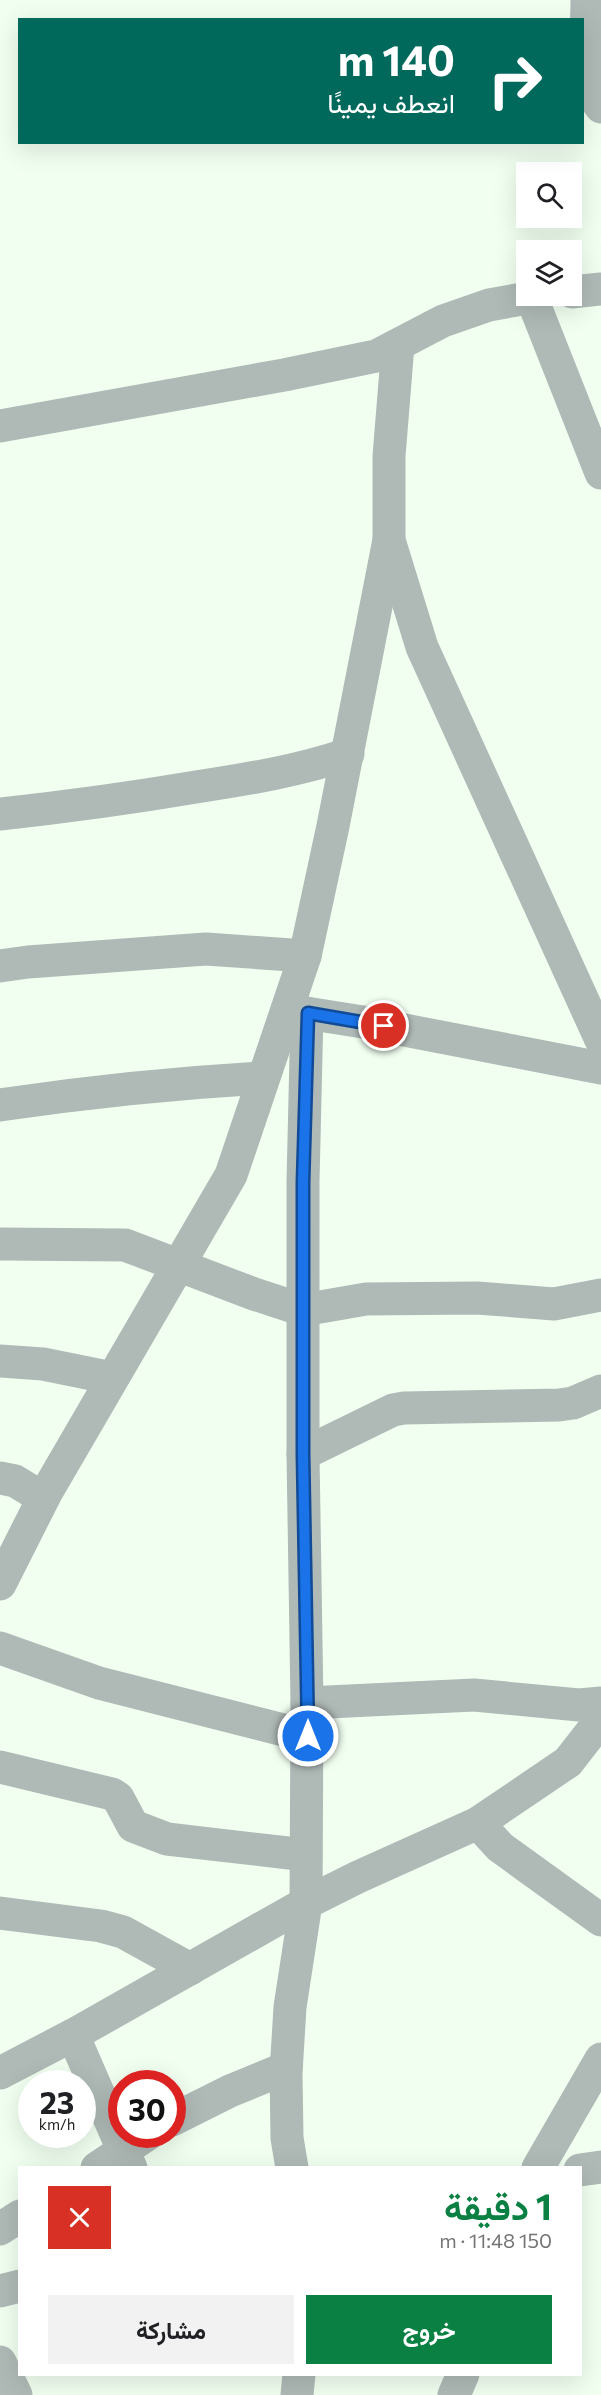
<!DOCTYPE html>
<html lang="ar">
<meta charset="utf-8">
<style>
:root{--surface:#fff;--page:#f2f2f2;--text:#202124;--muted:#757577;--accent:#0b8043}
body{margin:0;font-family:Commissioner,Vazirmatn,sans-serif;background:var(--page);color:var(--text);direction:rtl;height:100vh;display:flex;flex-direction:column;font-size:22px;white-space:nowrap}
*{box-sizing:border-box;margin:0}
p{font-size:20px;color:var(--muted)}
.icon{flex:none;width:33px;height:33px;fill:none;stroke:currentColor;stroke-width:2;stroke-linecap:round;stroke-linejoin:round}
.map{position:relative;flex:1;overflow:hidden;direction:ltr}
.sheet{position:absolute;left:18px;top:2166px;width:564px;height:210px;display:flex;flex-direction:column;background:var(--surface);border-radius:0px;box-shadow:0 6px 24px #0002;direction:rtl}
.sheet>*{flex:none}
.top-card{position:absolute;left:18px;top:18px;width:566px;height:126px;border-radius:0px;box-shadow:0 6px 24px #0002;direction:rtl;background:#00695c;color:#fff;overflow:hidden}
.fabs{position:absolute;left:516px;top:162px;display:grid;gap:12px}
.fabs a{display:grid;place-items:center;width:66px;height:66px;border-radius:0px;background:var(--surface);box-shadow:0 6px 24px #0002;font-size:30px}
.speed{position:absolute;left:18px;top:2070px;display:flex;gap:12px;font-size:30px;font-weight:700;text-align:center}
.speed>*{display:grid;place-content:center;width:78px;height:78px;border-radius:50%;background:var(--surface);box-shadow:0 6px 24px #0002;line-height:1}
.speed small{font-size:15px;font-weight:400}
.speed .limit{border:9px solid #d22;background:#fff;color:#111}
.pin{position:absolute;display:grid;place-items:center;width:51px;height:51px;color:#fff;margin:-26px;border:3px solid #fff;border-radius:50%;box-shadow:0 2px 6px #0007}
.me{position:absolute;width:66px;margin:-33px;rotate:0deg;stroke-linejoin:round;filter:drop-shadow(0 0 4px #0008)}
.turn{display:flex;align-items:center;gap:21px;height:126px;padding:0 30px;font-size:27px}
.turn .icon{width:78px;height:78px;stroke-width:2.5}
.turn b{display:block;font-size:42px;line-height:51px}
.round{display:grid;place-items:center;flex:none;width:63px;height:63px;border-radius:0px;background:var(--page)}
.headline{display:flex;align-items:center;justify-content:space-between;height:102px;padding:0 30px}
h1{font-size:36px;font-weight:700;line-height:45px;color:var(--accent)}
.action{display:flex;gap:12px;margin-top:auto;padding:12px 30px}
.action a{flex:1;height:69px;border-radius:0px;background:var(--accent);color:#fff;font-size:24px;font-weight:700;line-height:69px;text-align:center}
.action a+a{background:var(--page);color:var(--text)}
.map>svg:first-child{display:block}
</style>
<div class="map">
<svg width="601" height="2395" viewBox="0 0 601 2395">
<rect width="100%" height="100%" fill="#f1fff1"/>
<g fill="none" stroke-linecap="round" stroke-linejoin="round">
<g stroke="#afbab7" stroke-width="33">
<path d="M 587,0 C 587,30 581,83 601,107"/>
<polyline points="572,292 601,289"/>
<polyline points="531,296 601,473"/>
<polyline points="398,345 389,456 389,540 422,647 601,1040"/>
<polyline points="0,426 284,375 376,356 443,321 489,305 539,296"/>
<path d="M 0,814 C 65,807 131,798 196,787 C 248,779 298,771 348,754"/>
<polyline points="0,966 28,962 206,949 305,956"/>
<polyline points="287,1010 363,1022 601,1068"/>
<path d="M 0,1105 C 87,1092 174,1083 262,1078"/>
<polyline points="0,1244 125,1245 254,1294 303,1310 366,1299 477,1298 554,1304 601,1295"/>
<polyline points="0,1361 43,1364 112,1378"/>
<polyline points="303,1454 393,1410 404,1408 559,1405 573,1403 601,1391"/>
<polyline points="0,1478 15,1481 43,1498"/>
<polyline points="0,1584 46,1493 231,1175 305,956 333,826 389,540"/>
<polyline points="0,1648 99,1683 307,1736"/>
<polyline points="307,1703 474,1695 579,1705 601,1703"/>
<polyline points="0,1767 112,1794 118,1798 133,1826 167,1839 306,1855"/>
<polyline points="478,1823 500,1847 601,1920"/>
<polyline points="0,1913 101,1926 123,1932 190,1969"/>
<polyline points="73,2035 131,2168"/>
<polyline points="0,2073 73,2035 306,1903 358,1877 478,1823 568,1762 593,1730 601,1709"/>
<polyline points="172,2120 230,2091 286,2068"/>
<polyline points="97,2168 148,2134"/>
<polyline points="292,2168 287,2138 286,2073 290,2007 306,1903 307,1703 303,1454 303,1182 307,1013"/>
<polyline points="538,2168 601,2059"/>
<polyline points="580,2170 601,2167"/>
<polyline points="0,2229 20,2216"/>
<polyline points="0,2291 20,2286"/>
<polyline points="0,2362 16,2395"/>
<polyline points="297,2395 299,2374"/>
<polyline points="454,2395 463,2374"/>
</g>
</g>
<g fill="none" stroke-linecap="round" stroke-linejoin="round">
<defs>
<polyline id="route" points="308,1736 303,1454 303,1182 308,1013 384,1026"/>
</defs>
<use href="#route" stroke="#114b97" stroke-width="15"/>
<use href="#route" stroke="#1a73e8" stroke-width="10"/>
</g>
</svg>
<div class="fabs">
<a><svg class="icon" aria-label="search" viewBox="0 0 24 24"><circle cx="10" cy="10" r="6"/><path d="M15 15l6 6"/></svg></a>
<a><svg class="icon" aria-label="layers" viewBox="0 0 24 24"><path d="M12 4l9 5-9 5-9-5zM3 14l9 5 9-5"/></svg></a>
</div>
<div class="speed"><div>23<small>km/h</small></div><div class="limit">30</div></div>
<div class="pin" style="left:384px;top:1026px;background:#d93025"><svg class="icon" aria-label="arrive" viewBox="0 0 24 24"><path d="M6 21V4h12l-3 4 3 4H6"/></svg></div>
<svg class="me" style="left:308px;top:1736px" viewBox="-20 -20 40 40"><circle r="17" fill="#1a73e8" stroke="#fff" stroke-width="3"/><path d="M0-11L8 9 0 5-8 9z" fill="#fff"/></svg>
<div class="top-card">
<div class="turn"><svg class="icon" aria-label="right" viewBox="0 0 24 24"><path d="M7 20v-9h11M14 6l5 5-5 5"/></svg><div><b>140 m</b>انعطف يمينًا</div></div>
</div>
<section class="sheet">
<div class="headline"><div><h1>1 دقيقة</h1><p>150 m · 11:48</p></div><a class="round" style="background:#d93025;color:#fff"><svg class="icon" aria-label="close" viewBox="0 0 24 24"><path d="M6 6l12 12M18 6L6 18"/></svg></a></div>
<div class="action"><a>خروج</a><a>مشاركة</a></div>
</section>
</div>
